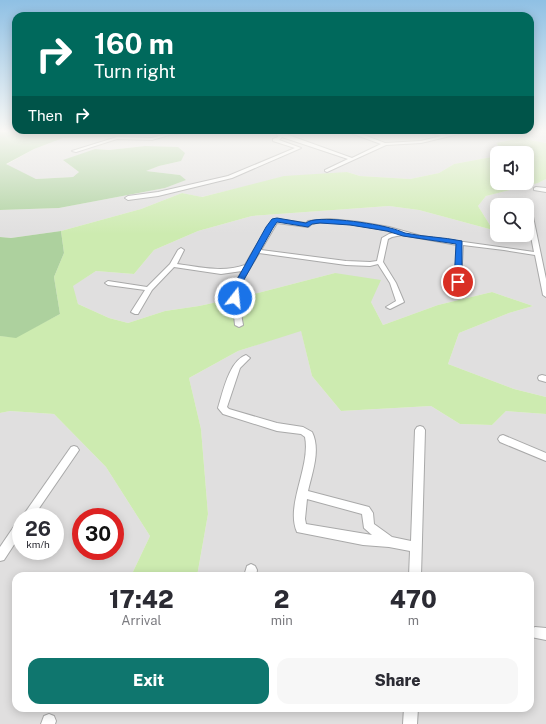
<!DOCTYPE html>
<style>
:root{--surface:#fff;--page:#f7f7f7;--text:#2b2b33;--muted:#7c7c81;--accent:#0f766e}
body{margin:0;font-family:"Public Sans",sans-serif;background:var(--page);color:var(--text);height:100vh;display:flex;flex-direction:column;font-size:15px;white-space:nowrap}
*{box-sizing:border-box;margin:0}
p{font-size:13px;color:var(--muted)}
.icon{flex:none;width:22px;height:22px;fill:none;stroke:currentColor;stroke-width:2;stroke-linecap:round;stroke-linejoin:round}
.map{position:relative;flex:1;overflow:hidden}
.details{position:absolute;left:12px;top:572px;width:522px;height:140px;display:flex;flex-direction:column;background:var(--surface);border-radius:12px;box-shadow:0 2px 10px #0003}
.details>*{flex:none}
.guide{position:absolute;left:12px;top:12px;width:522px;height:122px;border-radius:12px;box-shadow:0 2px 10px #0003;background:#00695c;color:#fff;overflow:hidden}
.fabs{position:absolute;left:490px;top:146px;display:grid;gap:8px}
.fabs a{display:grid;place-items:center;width:44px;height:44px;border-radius:8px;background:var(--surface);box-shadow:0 2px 10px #0003;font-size:20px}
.speed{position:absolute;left:12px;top:508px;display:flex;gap:8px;font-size:20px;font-weight:700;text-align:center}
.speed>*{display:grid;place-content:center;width:52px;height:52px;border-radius:50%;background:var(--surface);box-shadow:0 2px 10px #0003;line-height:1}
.speed small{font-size:10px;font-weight:400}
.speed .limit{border:6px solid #d22;background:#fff;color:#111}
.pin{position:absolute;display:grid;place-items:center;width:34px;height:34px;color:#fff;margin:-17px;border:2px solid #fff;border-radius:50%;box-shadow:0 1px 4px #0007}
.me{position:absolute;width:44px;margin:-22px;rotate:16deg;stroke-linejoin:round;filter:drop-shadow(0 0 3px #0008)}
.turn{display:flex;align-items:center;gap:14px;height:84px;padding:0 16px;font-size:18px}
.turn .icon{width:52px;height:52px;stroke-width:2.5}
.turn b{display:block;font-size:28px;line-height:34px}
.then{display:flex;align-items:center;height:38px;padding:0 16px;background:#0003;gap:8px;font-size:15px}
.eta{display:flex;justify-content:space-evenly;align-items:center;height:68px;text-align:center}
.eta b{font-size:24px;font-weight:800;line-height:28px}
.button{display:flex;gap:8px;margin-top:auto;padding:8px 16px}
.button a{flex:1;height:46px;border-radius:12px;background:var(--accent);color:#fff;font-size:16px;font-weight:800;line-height:46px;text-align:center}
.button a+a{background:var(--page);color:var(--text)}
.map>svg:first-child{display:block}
</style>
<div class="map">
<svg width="546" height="724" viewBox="0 0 546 724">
<rect width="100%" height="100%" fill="#f2efe9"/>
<g fill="#e0dfdf" fill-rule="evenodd">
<polygon points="139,132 546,132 546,143 519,138 496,143 505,153 497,153 497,156 454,164 439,173 410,179 360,176 347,172 239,188 201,197 182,193 141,209 61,231 11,238 0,237 0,210 59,208 165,188 185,180 180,175 145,171 159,166 181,161 177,147 145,146 109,150 95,149 64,161 79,172 73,177 36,179 6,165 34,149 63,138 120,137"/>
<path d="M 546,179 L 546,397 L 514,389 L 448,364 L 459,333 L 509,313 L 533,306 L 492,292 L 438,305 L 383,325 L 371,302 L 335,273 L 250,295 L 199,306 L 165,311 L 128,323 L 109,318 L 78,304 L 72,286 L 96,271 L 134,274 L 154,250 L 198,231 L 252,216 L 389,206 L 419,210 L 493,230 L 478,206 L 486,196 L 538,183 ZM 497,205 L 527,205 L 527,235 L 497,235 Z"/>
<path d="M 301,330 L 312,376 L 341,411 L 431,406 L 460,424 L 492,425 L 506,411 L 546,414 L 546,724 L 0,724 L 0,413 L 10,411 L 54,414 L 106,467 L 150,536 L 131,576 L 16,576 L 16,708 L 530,708 L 530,576 L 197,576 L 208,514 L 201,429 L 189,378 L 238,351 ZM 21,517 L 55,517 L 55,551 L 21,551 ZM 81,517 L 115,517 L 115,551 L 81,551 Z"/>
</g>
<polygon fill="#cdebb0" points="519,138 546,143 546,179 538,183 486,196 478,206 493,230 419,210 389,206 252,216 198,231 154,250 134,274 96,271 73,286 78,304 109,318 128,323 165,311 199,306 250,295 335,273 381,280 371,302 383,325 438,305 492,292 533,306 509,313 459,333 448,364 514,389 546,397 546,414 506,411 492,425 460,424 431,406 341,411 312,376 301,331 238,351 189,378 201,429 208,514 197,576 131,576 150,536 106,467 54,414 10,411 0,413 0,336 16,337 60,314 54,277 64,253 61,231 141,209 182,193 202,197 284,176 347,172 360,176 410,179 439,173 454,164 497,156 497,183 527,183 527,153 505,153 496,143"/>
<g fill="#add19e">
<polygon points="0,132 139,132 120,137 63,138 34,149 6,164 36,179 73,177 79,172 63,160 95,149 109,150 145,146 178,147 185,153 181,161 159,166 146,171 180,175 186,180 165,188 59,208 0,210"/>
<polygon points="61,231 64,253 54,277 60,314 16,338 0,336 0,237 11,238"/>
</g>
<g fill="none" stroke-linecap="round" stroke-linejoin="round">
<defs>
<g id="minor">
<polygon points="188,132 169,135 152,140 117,139 76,152 72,151 117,137 152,138 169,133"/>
<polygon points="276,132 280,132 352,158 381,144 348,132 356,132 385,143 421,141 441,136 429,132 438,132 446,135 457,132 467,132 421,143 386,145 327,172 325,171 325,170 348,159 282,137 279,140 301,148 232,178 158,196 128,200 125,198 128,196 158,192 228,176 295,148 273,141 273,139 278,137"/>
<polygon points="536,187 546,188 546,192 534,190 534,188"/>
<path d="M 528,205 L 531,207 L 546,279 L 546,297 L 543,295 L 535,255 L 504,250 L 463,245 L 461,282 L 458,284 L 455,282 L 457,245 L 402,235 L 392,237 L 388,239 L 383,262 L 396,283 L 404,302 L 390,309 L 386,307 L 396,301 L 390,283 L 378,264 L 370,266 L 346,265 L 259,253 L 240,285 L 238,297 L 243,325 L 239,327 L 235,325 L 232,297 L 234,285 L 242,271 L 221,274 L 174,267 L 152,290 L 138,314 L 135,314 L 131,312 L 145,290 L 108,285 L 105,283 L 108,281 L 147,287 L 170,264 L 178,250 L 181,248 L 184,250 L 177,264 C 200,267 223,273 245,265 L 253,251 L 272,221 L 275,219 L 306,223 L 308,221 L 330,219 L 360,222 L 389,227 L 421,236 L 534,252 L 527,216 ZM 277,223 L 308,227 C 310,226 311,224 313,224 C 325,219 380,228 394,233 L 389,234 L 382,238 L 377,261 L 370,262 L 346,261 L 261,250 Z"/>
<path d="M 246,355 L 250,358 L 240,368 L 227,407 L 229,409 L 277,423 L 303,427 L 312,432 C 321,450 312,473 308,491 L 369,507 L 373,513 L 374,524 L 392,537 L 411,541 L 415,430 L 417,427 L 420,426 L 423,427 L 425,430 L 421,576 L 409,576 L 410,551 L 389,547 L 363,545 L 297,532 C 285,505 311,467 305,437 L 301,434 L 277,431 L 223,414 L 218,408 C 223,392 229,361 246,355 ZM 307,499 L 362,514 L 364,528 L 372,535 L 306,524 L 305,519 Z"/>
<polygon points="542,375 546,376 546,382 539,380 538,378 539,376"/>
<polygon points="503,435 546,453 546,461 500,442 498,439 500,436"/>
<polygon points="74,446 77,447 79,450 77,453 33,517 22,517 71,447"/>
<polygon points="21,520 21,534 4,560 0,561 0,547 17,522"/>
<polygon points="251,564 255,566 257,570 256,576 244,576 247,566"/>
<polygon points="535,627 546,628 546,640 531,637 530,630"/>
<polygon points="404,708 418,708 417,724 403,724"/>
<polygon points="49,714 54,716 56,721 55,724 41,724 44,716"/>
</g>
</defs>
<use href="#minor" stroke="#a9a9a9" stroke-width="2"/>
<use href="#minor" fill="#fff" fill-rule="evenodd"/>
</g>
<linearGradient id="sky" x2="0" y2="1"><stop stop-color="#8fc0e4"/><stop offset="0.56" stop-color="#f9f8f5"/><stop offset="1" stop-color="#f9f8f5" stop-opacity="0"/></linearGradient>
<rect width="546" height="234" fill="url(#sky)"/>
<path fill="#1a73e8" stroke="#114b97" d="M 277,218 L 306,223 C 315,214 377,224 390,228 C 395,229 400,231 405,233 C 424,237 443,237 462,241 L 462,282 L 458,284 L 454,282 L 456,244 L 403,236 L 387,231 L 350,225 L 320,223 L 312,224 L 308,227 L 277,222 L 273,228 L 241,285 L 239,298 L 238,300 L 232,300 L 231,298 L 234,285 L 266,227 L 272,219 Z"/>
</svg>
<div class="fabs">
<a><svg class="icon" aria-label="sound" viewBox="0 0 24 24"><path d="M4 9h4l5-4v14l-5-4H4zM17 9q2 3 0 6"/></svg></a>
<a><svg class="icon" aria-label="search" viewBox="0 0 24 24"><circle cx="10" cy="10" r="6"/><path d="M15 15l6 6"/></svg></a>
</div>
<div class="speed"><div>26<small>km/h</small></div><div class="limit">30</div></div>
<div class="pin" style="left:458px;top:282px;background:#d93025"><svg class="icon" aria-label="arrive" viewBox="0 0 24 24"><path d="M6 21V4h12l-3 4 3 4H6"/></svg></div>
<svg class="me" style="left:235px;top:298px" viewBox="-20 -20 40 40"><circle r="17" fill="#1a73e8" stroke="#fff" stroke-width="3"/><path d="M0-11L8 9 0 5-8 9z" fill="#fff"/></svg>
<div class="guide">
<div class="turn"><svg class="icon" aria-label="right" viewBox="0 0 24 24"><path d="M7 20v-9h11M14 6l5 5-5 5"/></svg><div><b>160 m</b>Turn right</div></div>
<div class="then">Then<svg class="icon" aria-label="right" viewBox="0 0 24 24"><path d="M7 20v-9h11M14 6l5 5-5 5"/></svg></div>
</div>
<section class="details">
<div class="eta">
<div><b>17:42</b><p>Arrival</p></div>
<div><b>2</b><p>min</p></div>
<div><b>470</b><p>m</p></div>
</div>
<div class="button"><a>Exit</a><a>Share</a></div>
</section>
</div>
